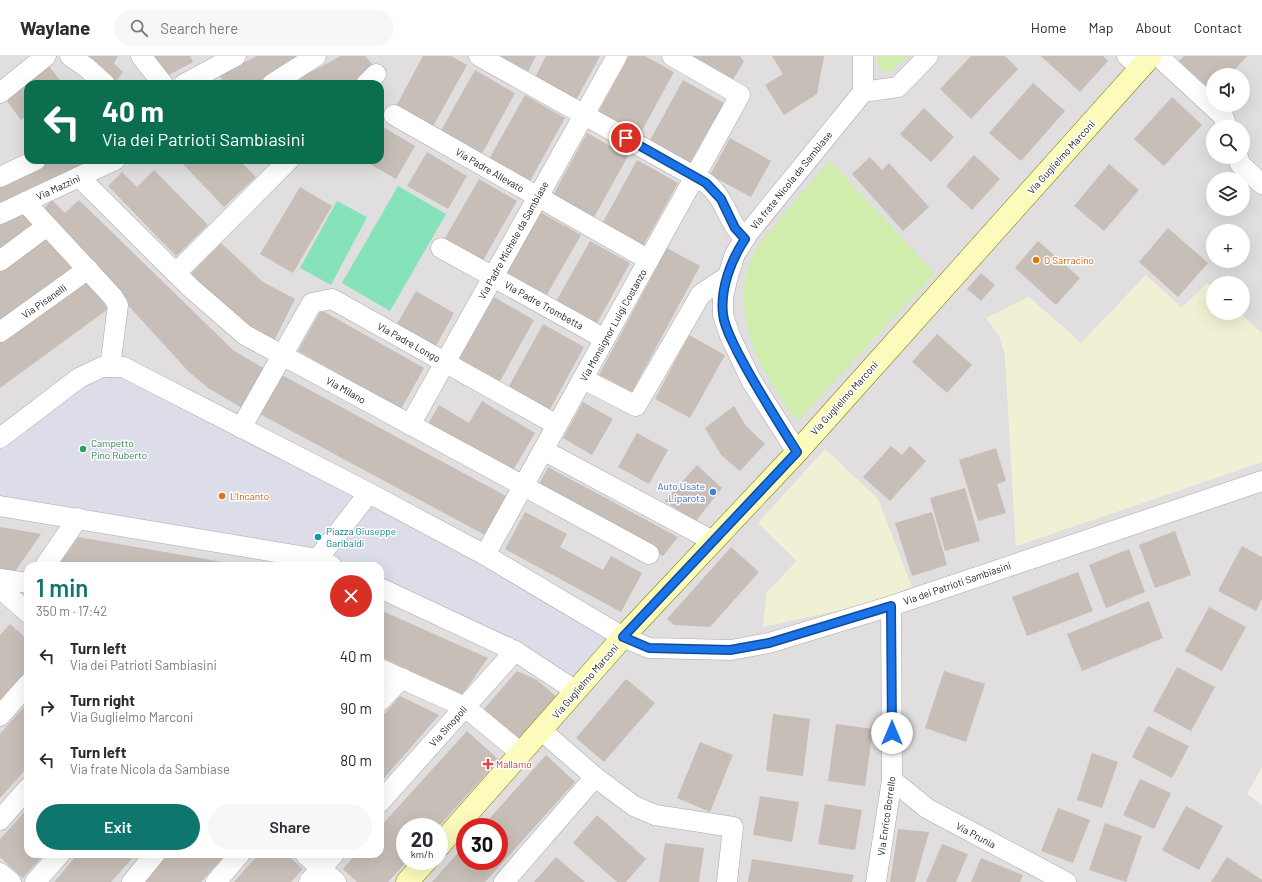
<!DOCTYPE html>
<meta charset="utf-8">
<style>
:root{--surface:#fff;--page:#f7f7f7;--text:#2b2b33;--muted:#7c7c81;--line:#e1e1e2;--accent:#0f766e}
body{margin:0;font-family:Barlow,sans-serif;background:var(--page);color:var(--text);height:100vh;display:flex;flex-direction:column;font-size:15px;white-space:nowrap}
*{box-sizing:border-box;margin:0}
p{font-size:13px;color:var(--muted)}
.icon{flex:none;width:22px;height:22px;fill:none;stroke:currentColor;stroke-width:2;stroke-linecap:round;stroke-linejoin:round}
.map{position:relative;flex:1;overflow:hidden}
.drawer{position:absolute;left:24px;top:506px;width:360px;height:296px;display:flex;flex-direction:column;background:var(--surface);border-radius:12px;box-shadow:0 4px 16px #0002}
.drawer>*{flex:none}
.guide{position:absolute;left:24px;top:24px;width:360px;height:84px;border-radius:12px;box-shadow:0 4px 16px #0002;background:#0b6e4f;color:#fff;overflow:hidden}
.tools{position:absolute;left:1206px;top:12px;display:grid;gap:8px}
.tools a{display:grid;place-items:center;width:44px;height:44px;border-radius:50%;background:var(--surface);box-shadow:0 4px 16px #0002;font-size:20px}
.speed{position:absolute;left:396px;top:762px;display:flex;gap:8px;font-size:20px;font-weight:700;text-align:center}
.speed>*{display:grid;place-content:center;width:52px;height:52px;border-radius:50%;background:var(--surface);box-shadow:0 4px 16px #0002;line-height:1}
.speed small{font-size:10px;font-weight:400}
.speed .limit{border:6px solid #d22;background:#fff;color:#111}
.pin{position:absolute;display:grid;place-items:center;width:34px;height:34px;color:#fff;margin:-17px;border:2px solid #fff;border-radius:50%;box-shadow:0 1px 4px #0007}
.me{position:absolute;width:44px;margin:-22px;rotate:0deg;stroke-linejoin:round;filter:drop-shadow(0 0 3px #0008)}
.turn{display:flex;align-items:center;gap:14px;height:84px;padding:0 12px;font-size:18px}
.turn .icon{width:52px;height:52px;stroke-width:2.5}
.turn b{display:block;font-size:28px;line-height:34px}
.round{display:grid;place-items:center;flex:none;width:42px;height:42px;border-radius:21px;background:var(--page)}
.summary{display:flex;align-items:center;justify-content:space-between;height:68px;padding:0 12px}
h1{font-size:24px;font-weight:600;line-height:30px;color:var(--accent)}
.action{display:flex;gap:8px;margin-top:auto;padding:8px 12px}
.action a{flex:1;height:46px;border-radius:24px;background:var(--accent);color:#fff;font-size:16px;font-weight:600;line-height:46px;text-align:center}
.action a+a{background:var(--page);color:var(--text)}
ul{padding:0;list-style:none}
li{display:flex;align-items:center;gap:12px;height:52px;padding:0 12px}
li div{flex:1}
li b{display:block;font-size:15px}
li em{font-style:normal}
header{display:flex;align-items:center;gap:24px;box-sizing:border-box;height:56px;padding:0 20px;background:var(--surface);border-bottom:1px solid var(--line)}
header strong{font-size:19px}
nav{display:flex;gap:22px;margin-inline-start:auto;font-size:14px}
.search{width:280px;height:36px;background:var(--page);display:flex;align-items:center;gap:10px;box-sizing:border-box;padding:0 14px;border-radius:22px;color:var(--muted);font-size:15px}
.map>svg:first-child{display:block}
</style>
<header>
<strong>Waylane</strong>
<div class="search"><svg class="icon" aria-label="search" viewBox="0 0 24 24"><circle cx="10" cy="10" r="6"/><path d="M15 15l6 6"/></svg>Search here</div>
<nav><a>Home</a><a>Map</a><a>About</a><a>Contact</a></nav>
</header>
<div class="map">
<svg width="1262" height="826" viewBox="0 0 1262 826">
<rect width="100%" height="100%" fill="#f2eee8"/>
<path fill="#e0dedf" fill-rule="evenodd" d="M 0,0 L 1262,0 L 1262,277 L 1240,257 L 1243,257 L 1243,227 L 1213,227 L 1213,233 L 1207,228 L 1182,252 L 1081,287 L 1029,241 L 986,262 L 999,279 L 1005,299 L 1016,490 L 1262,406 L 1262,711 L 1247,738 L 1262,749 L 1262,826 L 0,826 ZM 1213,19 L 1243,19 L 1243,49 L 1213,49 ZM 28,28 L 380,28 L 380,104 L 28,104 ZM 1213,71 L 1243,71 L 1243,101 L 1213,101 ZM 1213,123 L 1243,123 L 1243,153 L 1213,153 ZM 1213,175 L 1243,175 L 1243,205 L 1213,205 ZM 797,505 L 763,571 L 767,536 ZM 28,510 L 380,510 L 380,798 L 28,798 ZM 405,771 L 439,771 L 439,805 L 405,805 ZM 465,771 L 499,771 L 499,805 L 465,805 Z"/>
<g fill="#f0f1d4">
<polygon points="1146,219 1182,252 1207,227 1213,233 1213,257 1240,257 1262,277 1262,406 1016,490 1005,299 999,279 986,262 1029,241 1081,287"/>
<polygon points="825,393 878,443 912,531 867,548 763,571 767,536 797,505 758,467"/>
</g>
<g fill="#d0edae">
<path d="M 877,0 L 908,0 L 892,14 L 886,17 C 879,13 875,8 877,0 Z"/>
<path d="M 829,104 L 935,217 L 798,365 C 763,322 728,261 751,204 C 757,188 770,175 781,162 C 797,143 813,124 829,104 Z"/>
</g>
<g fill="#85e2b9">
<polygon points="398,130 446,158 390,255 342,227"/>
<polygon points="337,145 367,161 331,229 300,212"/>
</g>
<polygon fill="#dcdde8" points="123,311 623,581 582,629 380,532 380,510 332,510 0,450 0,382 79,322"/>
<g fill="#c7beb7">
<polygon points="83,0 118,0 114,7 123,16 114,28"/>
<polygon points="155,0 190,0 193,6 165,21"/>
<polygon points="257,0 308,0 264,28 212,28 222,23 220,19"/>
<polygon points="341,0 365,0 373,9 353,28 295,28 305,19"/>
<polygon points="423,0 451,0 467,9 432,72 395,52"/>
<polygon points="492,0 536,0 526,19"/>
<polygon points="546,0 600,0 575,46 534,23"/>
<polygon points="629,0 645,0 674,16 639,80 598,57"/>
<polygon points="689,0 740,0 744,6 732,25"/>
<polygon points="772,0 824,0 817,38 784,59 765,29 783,18"/>
<polygon points="971,0 1005,0 1018,13 971,63 940,33"/>
<polygon points="1041,0 1103,0 1108,5 1080,36"/>
<polygon points="1184,0 1247,0 1230,19 1213,19 1213,36 1179,5"/>
<polygon points="49,10 63,28 28,28 28,58 21,64 7,45"/>
<polygon points="475,14 515,37 480,101 439,78"/>
<polygon points="683,24 724,47 688,110 648,88"/>
<polygon points="1033,27 1065,55 1021,105 989,77"/>
<polygon points="525,39 565,62 530,125 489,103"/>
<polygon points="1172,41 1202,69 1164,110 1134,83"/>
<polygon points="924,52 954,81 931,106 900,78"/>
<polygon points="380,69 415,90 396,123 363,104 380,104"/>
<polygon points="587,77 628,100 593,163 552,141"/>
<polygon points="730,82 771,105 751,141 710,119"/>
<polygon points="427,96 467,120 448,153 407,130"/>
<polygon points="974,99 1000,123 972,154 946,130"/>
<polygon points="870,101 882,114 889,107 929,151 903,175 852,118"/>
<polygon points="52,104 105,104 0,153 0,128"/>
<polygon points="179,104 239,104 256,121 224,151"/>
<polygon points="637,104 678,127 643,190 602,168"/>
<polygon points="1109,108 1139,134 1104,175 1074,150"/>
<polygon points="154,114 208,169 176,200 108,130 122,116 137,131"/>
<polygon points="479,123 517,145 482,206 444,184"/>
<polygon points="300,131 332,150 293,217 260,198"/>
<polygon points="52,144 65,157 79,144 233,294 265,313 244,353 208,332 188,315 42,155"/>
<polygon points="24,154 39,169 0,198 0,165"/>
<polygon points="540,156 581,179 545,242 504,220"/>
<polygon points="1168,172 1208,207 1178,241 1139,206"/>
<polygon points="47,178 72,213 0,266 0,213"/>
<polygon points="590,185 630,207 595,271 554,249"/>
<polygon points="1038,185 1080,222 1056,249 1015,212"/>
<polygon points="221,187 263,226 295,243 274,285 238,266 190,219"/>
<polygon points="667,192 700,210 632,336 599,319"/>
<polygon points="981,217 995,229 981,245 967,233"/>
<polygon points="86,222 108,253 0,332 0,284"/>
<polygon points="416,235 454,257 436,290 397,268"/>
<polygon points="494,241 534,264 499,327 458,305"/>
<polygon points="321,254 424,312 401,353 298,295"/>
<polygon points="543,268 584,291 549,355 508,332"/>
<polygon points="937,278 972,309 947,337 912,306"/>
<polygon points="689,279 725,299 690,362 655,343"/>
<polygon points="280,318 506,440 485,479 258,357"/>
<polygon points="482,345 535,377 512,416 428,368 439,349 469,367"/>
<polygon points="583,346 613,363 592,399 563,382"/>
<polygon points="734,350 746,370 765,388 740,415 721,399 705,372"/>
<polygon points="637,377 668,394 649,428 618,411"/>
<polygon points="891,390 902,399 910,390 926,405 890,445 863,421"/>
<polygon points="996,392 1006,425 997,428 1006,457 978,465 959,404"/>
<polygon points="697,409 722,432 695,466 665,445"/>
<polygon points="548,411 678,481 663,500 538,430"/>
<polygon points="965,432 980,485 945,495 930,442"/>
<polygon points="525,456 567,478 560,491 603,514 611,500 642,517 621,556 505,493"/>
<polygon points="932,456 947,509 912,520 895,467"/>
<polygon points="0,471 41,478 14,517 0,515"/>
<polygon points="1175,475 1191,519 1155,532 1139,489"/>
<polygon points="78,481 240,509 240,510 58,510"/>
<polygon points="1242,490 1262,501 1262,543 1256,555 1218,535"/>
<polygon points="731,491 759,516 710,571 674,569 667,563"/>
<polygon points="1129,493 1145,536 1106,552 1089,509"/>
<polygon points="1078,516 1093,555 1027,580 1012,541"/>
<polygon points="1149,545 1163,582 1082,615 1067,578"/>
<polygon points="1209,551 1246,571 1222,615 1185,595"/>
<polygon points="380,554 488,602 462,639 380,601"/>
<polygon points="10,568 28,584 28,613 0,644 0,579"/>
<polygon points="1177,611 1215,631 1191,675 1153,655"/>
<polygon points="517,615 537,624 557,641 519,685 484,653"/>
<polygon points="944,615 985,628 966,686 925,672"/>
<polygon points="626,623 655,647 604,706 576,682"/>
<polygon points="400,640 439,659 380,727 380,663"/>
<polygon points="28,646 28,711 0,742 0,678"/>
<polygon points="773,658 810,663 803,720 766,715"/>
<polygon points="836,668 873,673 865,730 828,725"/>
<polygon points="1148,670 1189,690 1172,722 1132,701"/>
<polygon points="467,675 499,704 438,771 405,771 405,805 407,805 388,826 357,826 343,813 356,798 380,798 380,771"/>
<polygon points="700,686 733,699 710,756 677,742"/>
<polygon points="1092,697 1118,706 1102,752 1077,744"/>
<polygon points="546,699 575,726 485,826 432,826 465,789 465,805 499,805 499,771 482,771"/>
<polygon points="1140,723 1171,737 1154,773 1123,759"/>
<polygon points="760,740 799,746 792,786 753,779"/>
<polygon points="825,748 862,754 855,794 818,788"/>
<polygon points="1186,750 1223,770 1199,814 1162,794"/>
<polygon points="28,752 28,798 44,798 23,822 0,801 0,783"/>
<polygon points="1058,752 1090,764 1073,807 1041,795"/>
<polygon points="597,759 646,803 626,826 617,826 573,787"/>
<polygon points="1105,767 1142,780 1126,826 1089,814"/>
<polygon points="898,773 929,776 915,826 890,826"/>
<polygon points="665,787 704,792 699,826 659,826"/>
<polygon points="942,788 968,798 956,826 926,826"/>
<polygon points="78,798 136,798 111,826 54,826"/>
<polygon points="168,798 226,798 201,826 143,826"/>
<polygon points="259,798 286,798 303,813 291,826 234,826"/>
<polygon points="556,801 585,826 534,826"/>
<polygon points="1227,801 1262,824 1262,826 1211,826"/>
<polygon points="981,802 1023,819 1020,826 971,826"/>
<polygon points="752,803 854,819 852,826 748,826"/>
</g>
<g fill="none" stroke-linecap="round" stroke-linejoin="round">
<defs>
<g id="minor">
<polyline points="70,0 86,11 105,28"/>
<polyline points="141,0 163,28"/>
<path d="M 479,0 L 706,127 C 727,144 727,166 745,183"/>
<polyline points="1127,0 1141,12"/>
<polyline points="1158,0 1223,60 1227,71"/>
<polyline points="184,28 236,0"/>
<polyline points="272,28 316,0"/>
<polyline points="366,28 376,18"/>
<polyline points="863,36 863,0"/>
<polyline points="0,37 46,0"/>
<polyline points="394,59 649,204"/>
<polyline points="1238,101 1240,108 1262,128"/>
<polyline points="0,121 36,104"/>
<polyline points="79,121 192,233 245,279 649,498"/>
<polyline points="25,146 113,241 118,249 110,311"/>
<polyline points="0,158 115,104"/>
<polyline points="441,192 605,283"/>
<polyline points="0,205 47,170"/>
<polyline points="176,217 289,104"/>
<polyline points="0,276 88,213"/>
<polyline points="583,323 636,350 701,238 728,220"/>
<polyline points="410,369 617,0"/>
<polyline points="241,372 312,247 332,243 557,369"/>
<polyline points="0,382 79,322 102,311 123,311 369,437 485,499 623,581 649,592 731,594 769,587 891,550 1262,425"/>
<polyline points="543,394 713,485"/>
<polyline points="797,396 751,324 730,280 723,259 723,241 728,220 735,198 749,176 863,36 898,31 928,0"/>
<polyline points="0,450 318,503 332,510"/>
<polyline points="485,499 740,39 672,0"/>
<polyline points="45,510 78,462"/>
<polyline points="312,510 369,437"/>
<polyline points="0,523 28,527"/>
<polyline points="0,532 28,557"/>
<polyline points="380,532 515,595 576,635"/>
<polyline points="380,613 465,651 521,697"/>
<polyline points="380,645 402,622"/>
<polyline points="0,660 28,628"/>
<polyline points="541,674 595,721 634,750 655,759 733,771 727,826"/>
<polyline points="892,724 928,753 1066,826"/>
<polyline points="380,746 515,595"/>
<polyline points="0,764 28,732"/>
<polyline points="305,798 336,826"/>
<polyline points="0,817 11,826"/>
<polyline points="35,826 60,798"/>
<polyline points="132,826 155,798"/>
<polyline points="216,826 240,798"/>
<polyline points="309,826 334,798"/>
<polyline points="504,826 595,721"/>
<polyline points="876,826 892,724 891,550"/>
</g>
<g id="secondary">
<polyline points="439,790 623,581 797,396 1151,0"/>
<polyline points="407,826 426,805"/>
</g>
</defs>
<use href="#minor" stroke="#a9a9a9" stroke-width="21"/>
<use href="#secondary" stroke="#798002" stroke-width="23"/>
<use href="#minor" stroke="#fff" stroke-width="20"/>
<use href="#secondary" stroke="#fcfbbc" stroke-width="22"/>
</g>
<g fill="none" stroke-linecap="round" stroke-linejoin="round">
<defs>
<path id="route" d="M 626,82 L 706,127 L 721,143 L 735,172 L 745,183 C 731,204 720,233 723,258 C 724,271 732,284 737,295 C 755,330 776,363 797,396 L 623,581 L 649,592 L 730,594 L 769,587 L 891,550 L 892,677"/>
</defs>
<use href="#route" stroke="#114b97" stroke-width="10"/>
<use href="#route" stroke="#1a73e8" stroke-width="7"/>
</g>
<g fill="#e8710a" stroke="#fff" stroke-width="1.5">
<circle cx="1036" cy="204" r="4"/>
<circle cx="222" cy="440" r="4"/>
</g>
<circle fill="#2e9e5b" stroke="#fff" stroke-width="1.5" cx="83" cy="393" r="4"/>
<circle fill="#3f7fe0" stroke="#fff" stroke-width="1.5" cx="713" cy="436" r="4"/>
<circle fill="#0f9aa8" stroke="#fff" stroke-width="1.5" cx="318" cy="481" r="4"/>
<path fill="#e0444e" stroke="#fff" stroke-width="1.5" d="M486 702h4v4h4v4h-4v4h-4v-4h-4v-4h4z"/>
<g text-anchor="middle" stroke-width="3" stroke-linejoin="round" paint-order="stroke">
<g font-size="10" fill="#222" stroke="#fff">
<text transform="translate(1061 101) rotate(-48)" y="4">Via Guglielmo Marconi</text>
<text transform="translate(490 114) rotate(30)" y="4">Via Padre Allevato</text>
<text transform="translate(791 124) rotate(-51)" y="4">Via frate Nicola da Sambiase</text>
<text transform="translate(58 131) rotate(-25)" y="4">Via Mazzini</text>
<text transform="translate(513 184) rotate(-61)" y="4">Via Padre Michele da Sambiase</text>
<text transform="translate(44 245) rotate(-35)" y="4">Via Pisanelli</text>
<text transform="translate(544 249) rotate(29)" y="4">Via Padre Trombetta</text>
<text transform="translate(613 269) rotate(-61)" y="4">Via Monsignor Luigi Costanzo</text>
<text transform="translate(409 286) rotate(29)" y="4">Via Padre Longo</text>
<text transform="translate(346 334) rotate(29)" y="4">Via Milano</text>
<text transform="translate(844 342) rotate(-48)" y="4">Via Guglielmo Marconi</text>
<text transform="translate(957 527) rotate(-19)" y="4">Via dei Patrioti Sambiasini</text>
<text transform="translate(585 625) rotate(-49)" y="4">Via Guglielmo Marconi</text>
<text transform="translate(448 670) rotate(-48)" y="4">Via Sinopoli</text>
<text transform="translate(886 760) rotate(-82)" y="4">Via Enrico Borrello</text>
<text transform="translate(976 779) rotate(28)" y="4">Via Prunia</text>
</g>
<g font-size="10" fill="#c56008" stroke="#fff" text-anchor="start">
<text x="1044" y="208">O Sarracino</text>
<text x="230" y="444">L'Incanto</text>
</g>
<g font-size="10" fill="#27864d" stroke="#fff" text-anchor="start">
<text x="91" y="391">Campetto<tspan x="91" dy="12">Pino Ruberto</tspan></text>
</g>
<g font-size="10" fill="#366cbe" stroke="#fff" text-anchor="end">
<text x="705" y="434">Auto Usate<tspan x="705" dy="12">Liparota</tspan></text>
</g>
<g font-size="10" fill="#0d838f" stroke="#fff" text-anchor="start">
<text x="326" y="479">Piazza Giuseppe<tspan x="326" dy="12">Garibaldi</tspan></text>
</g>
<g font-size="10" fill="#be3a42" stroke="#fff" text-anchor="start">
<text x="496" y="712">Mallamo</text>
</g>
</g>
</svg>
<div class="tools">
<a><svg class="icon" aria-label="sound" viewBox="0 0 24 24"><path d="M4 9h4l5-4v14l-5-4H4zM17 9q2 3 0 6"/></svg></a>
<a><svg class="icon" aria-label="search" viewBox="0 0 24 24"><circle cx="10" cy="10" r="6"/><path d="M15 15l6 6"/></svg></a>
<a><svg class="icon" aria-label="layers" viewBox="0 0 24 24"><path d="M12 4l9 5-9 5-9-5zM3 14l9 5 9-5"/></svg></a>
<a>+</a>
<a>−</a>
</div>
<div class="speed"><div>20<small>km/h</small></div><div class="limit">30</div></div>
<div class="pin" style="left:626px;top:82px;background:#d93025"><svg class="icon" aria-label="arrive" viewBox="0 0 24 24"><path d="M6 21V4h12l-3 4 3 4H6"/></svg></div>
<svg class="me" style="left:892px;top:677px" viewBox="-20 -20 40 40"><circle r="19" fill="#fff"/><path d="M0-13L10 11 0 6-10 11z" fill="#1a73e8"/></svg>
<div class="guide">
<div class="turn"><svg class="icon" aria-label="left" viewBox="0 0 24 24"><path d="M17 20v-9H6M10 6l-5 5 5 5"/></svg><div><b>40 m</b>Via dei Patrioti Sambiasini</div></div>
</div>
<section class="drawer">
<div class="summary"><div><h1>1 min</h1><p>350 m · 17:42</p></div><a class="round" style="background:#d93025;color:#fff"><svg class="icon" aria-label="close" viewBox="0 0 24 24"><path d="M6 6l12 12M18 6L6 18"/></svg></a></div>
<ul>
<li><svg class="icon" aria-label="left" viewBox="0 0 24 24"><path d="M17 20v-9H6M10 6l-5 5 5 5"/></svg><div><b>Turn left</b><p>Via dei Patrioti Sambiasini</p></div><em>40 m</em></li>
<li><svg class="icon" aria-label="right" viewBox="0 0 24 24"><path d="M7 20v-9h11M14 6l5 5-5 5"/></svg><div><b>Turn right</b><p>Via Guglielmo Marconi</p></div><em>90 m</em></li>
<li><svg class="icon" aria-label="left" viewBox="0 0 24 24"><path d="M17 20v-9H6M10 6l-5 5 5 5"/></svg><div><b>Turn left</b><p>Via frate Nicola da Sambiase</p></div><em>80 m</em></li>
</ul>
<div class="action"><a>Exit</a><a>Share</a></div>
</section>
</div>
